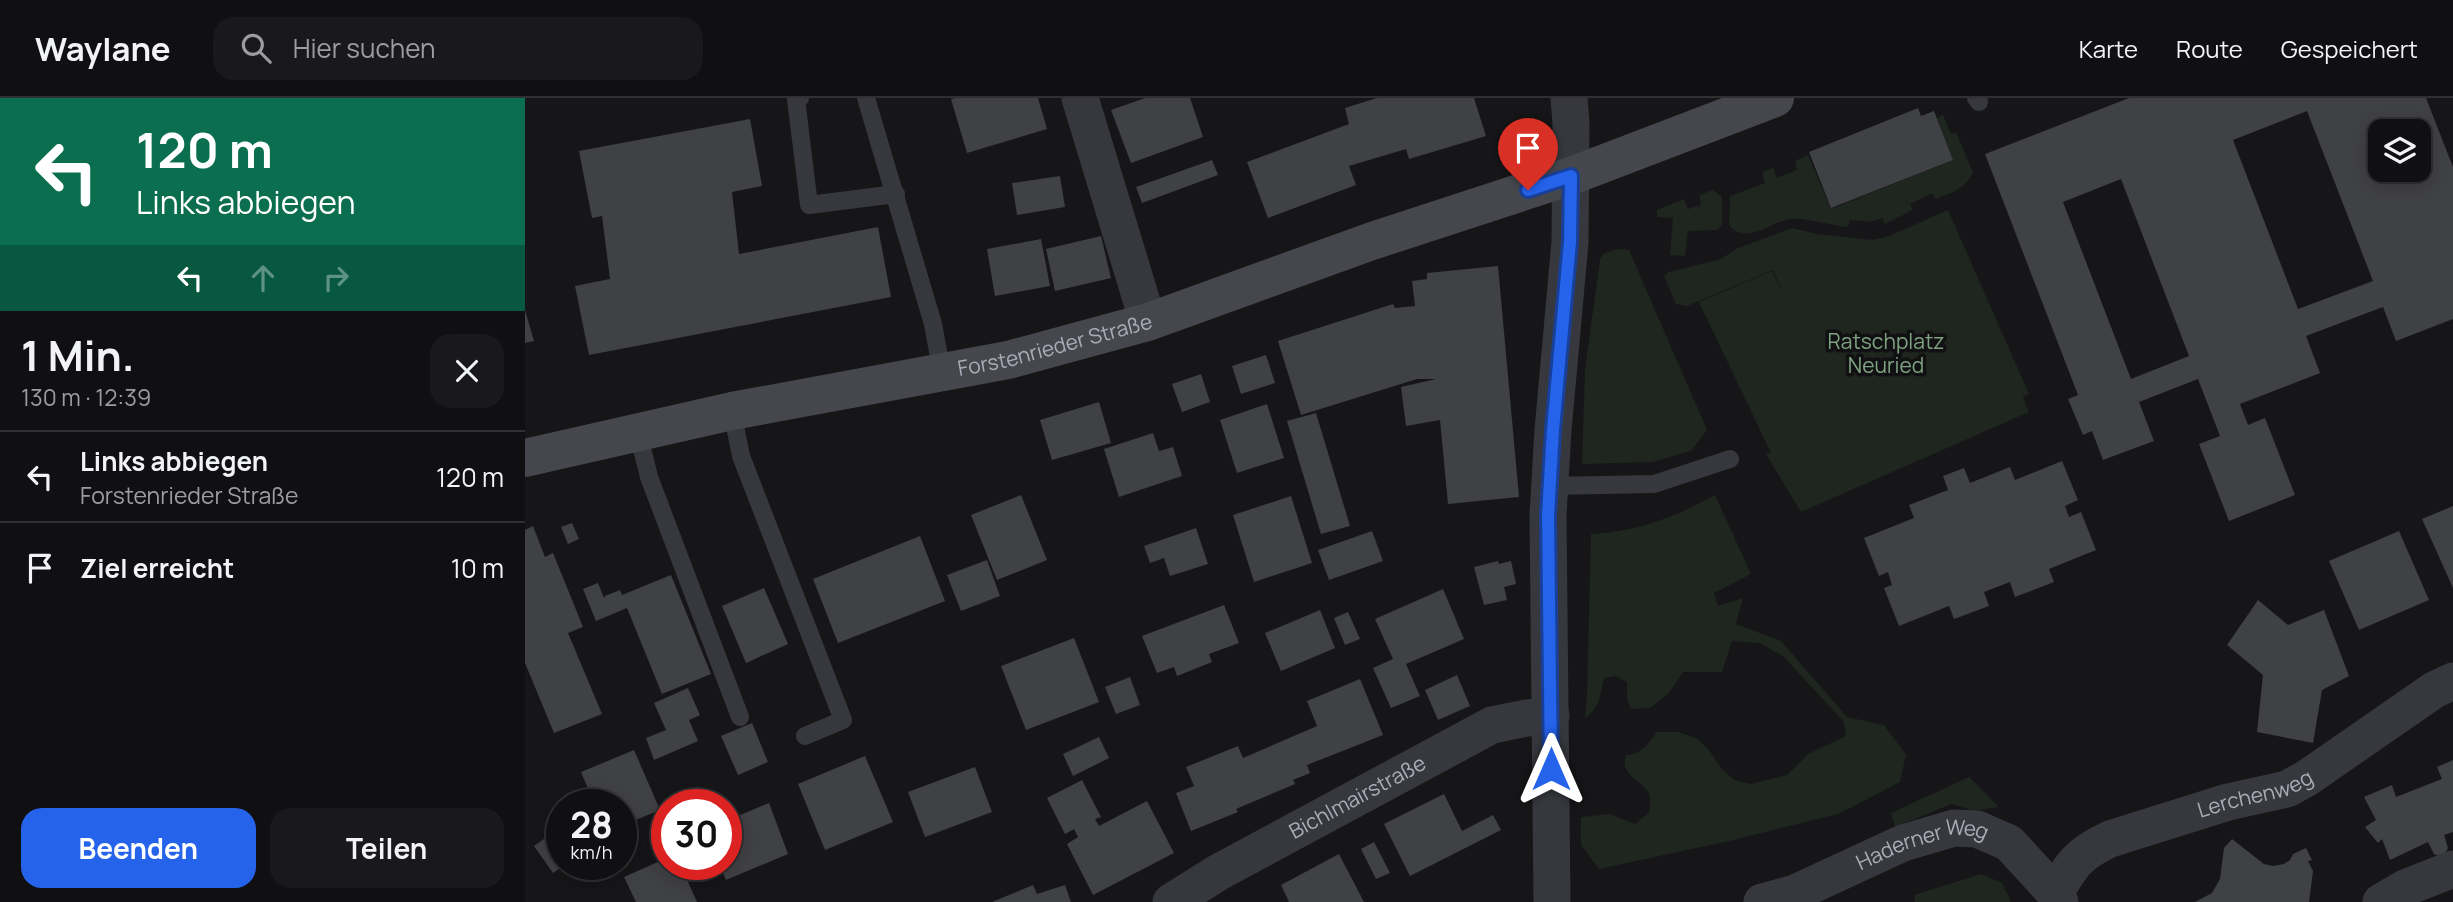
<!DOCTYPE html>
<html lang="de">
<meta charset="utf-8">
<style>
:root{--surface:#101012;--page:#19191b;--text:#f1f3f6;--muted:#9c9d9f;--line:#303032;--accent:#2563eb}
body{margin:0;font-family:Manrope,sans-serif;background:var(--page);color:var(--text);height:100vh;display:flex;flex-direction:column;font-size:26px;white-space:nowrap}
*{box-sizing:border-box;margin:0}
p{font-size:23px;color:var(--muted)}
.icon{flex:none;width:38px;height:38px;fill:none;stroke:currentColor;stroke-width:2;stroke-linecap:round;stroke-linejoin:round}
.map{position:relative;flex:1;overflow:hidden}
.panel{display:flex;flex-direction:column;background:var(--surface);width:525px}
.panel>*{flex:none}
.top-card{background:#0b6e4f;color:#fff;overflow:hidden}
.controls{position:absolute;left:1843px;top:21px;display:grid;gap:14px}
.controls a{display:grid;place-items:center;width:63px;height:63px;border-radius:14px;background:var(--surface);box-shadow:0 4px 18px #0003,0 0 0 2px var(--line);font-size:35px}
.speed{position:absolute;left:21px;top:691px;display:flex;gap:14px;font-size:35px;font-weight:700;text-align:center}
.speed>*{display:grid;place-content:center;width:91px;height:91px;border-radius:50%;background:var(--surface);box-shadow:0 4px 18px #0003,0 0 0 2px var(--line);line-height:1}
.speed small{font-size:18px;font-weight:400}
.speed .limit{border:10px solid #d22;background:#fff;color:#111}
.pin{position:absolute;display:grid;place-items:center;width:60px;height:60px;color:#fff;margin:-72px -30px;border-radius:50% 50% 50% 0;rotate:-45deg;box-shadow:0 0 7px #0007}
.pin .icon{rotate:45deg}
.me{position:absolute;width:77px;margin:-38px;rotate:0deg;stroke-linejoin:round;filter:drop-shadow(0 0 5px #0008)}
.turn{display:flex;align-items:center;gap:24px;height:147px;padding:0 21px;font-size:32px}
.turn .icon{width:91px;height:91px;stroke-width:2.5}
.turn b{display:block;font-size:49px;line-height:60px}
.lanes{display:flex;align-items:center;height:66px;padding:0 21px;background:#0003;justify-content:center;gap:35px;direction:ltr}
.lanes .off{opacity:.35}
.round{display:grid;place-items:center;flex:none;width:74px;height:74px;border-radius:21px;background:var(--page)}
.headline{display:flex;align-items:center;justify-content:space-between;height:119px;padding:0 21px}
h1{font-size:42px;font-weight:700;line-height:52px}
.button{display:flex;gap:14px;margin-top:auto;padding:14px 21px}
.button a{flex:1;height:80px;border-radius:21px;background:var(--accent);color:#fff;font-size:28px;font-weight:700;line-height:80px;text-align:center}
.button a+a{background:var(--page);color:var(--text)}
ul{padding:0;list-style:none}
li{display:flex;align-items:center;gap:21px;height:91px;padding:0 21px;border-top:2px solid var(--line)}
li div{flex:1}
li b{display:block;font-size:26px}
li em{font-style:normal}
header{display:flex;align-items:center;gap:42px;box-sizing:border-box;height:98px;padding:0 35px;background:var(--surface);border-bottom:2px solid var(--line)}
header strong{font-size:33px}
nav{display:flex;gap:38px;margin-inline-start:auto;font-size:24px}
.search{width:490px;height:63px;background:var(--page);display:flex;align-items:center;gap:18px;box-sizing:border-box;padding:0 24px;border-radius:21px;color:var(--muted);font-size:26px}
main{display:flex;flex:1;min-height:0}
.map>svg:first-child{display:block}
</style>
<header>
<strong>Waylane</strong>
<div class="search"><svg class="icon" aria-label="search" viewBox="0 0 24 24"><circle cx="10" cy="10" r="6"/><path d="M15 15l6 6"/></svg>Hier suchen</div>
<nav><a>Karte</a><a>Route</a><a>Gespeichert</a></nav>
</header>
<main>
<section class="panel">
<div class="top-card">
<div class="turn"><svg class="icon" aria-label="left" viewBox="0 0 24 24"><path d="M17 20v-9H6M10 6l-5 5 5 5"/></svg><div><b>120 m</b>Links abbiegen</div></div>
<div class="lanes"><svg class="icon" aria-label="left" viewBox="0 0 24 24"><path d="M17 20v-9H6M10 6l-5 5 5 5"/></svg><svg class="icon off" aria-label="ahead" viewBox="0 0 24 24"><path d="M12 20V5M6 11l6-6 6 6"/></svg><svg class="icon off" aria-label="right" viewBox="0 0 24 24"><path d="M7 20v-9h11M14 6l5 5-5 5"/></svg></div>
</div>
<div class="headline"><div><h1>1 Min.</h1><p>130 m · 12:39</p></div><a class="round"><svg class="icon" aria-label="close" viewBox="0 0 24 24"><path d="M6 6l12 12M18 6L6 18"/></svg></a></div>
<ul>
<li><svg class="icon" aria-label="left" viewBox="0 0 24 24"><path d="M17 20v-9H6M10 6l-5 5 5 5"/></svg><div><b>Links abbiegen</b><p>Forstenrieder Straße</p></div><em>120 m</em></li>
<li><svg class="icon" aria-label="arrive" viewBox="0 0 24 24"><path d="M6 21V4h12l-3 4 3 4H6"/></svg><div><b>Ziel erreicht</b></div><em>10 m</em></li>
</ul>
<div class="button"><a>Beenden</a><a>Teilen</a></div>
</section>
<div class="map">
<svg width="1928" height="804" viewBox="0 0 1928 804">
<rect width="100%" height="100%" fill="#161618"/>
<g fill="#1e261f">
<path d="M 1418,17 L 1426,36 L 1431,34 L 1448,74 C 1440,92 1427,94 1411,101 L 1407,95 L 1385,106 L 1388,112 L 1360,126 L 1357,120 L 1346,124 L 1325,122 L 1323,129 C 1309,128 1277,119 1266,121 C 1245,124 1221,148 1204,127 L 1205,98 L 1240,85 L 1237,74 L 1248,70 L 1252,80 L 1272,72 L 1270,63 L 1283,57 L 1306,111 L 1428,62 L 1412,20 Z"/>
<polygon points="1188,92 1197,99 1197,126 1193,132 1163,133 1160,158 1145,157 1148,120 1132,119 1132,112 1159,101 1163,111 1176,107 1174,97"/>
<polygon points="1423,112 1504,296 1498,299 1504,314 1276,414 1241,356 1246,355 1174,204 1247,173 1258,195 1248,172 1162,208 1151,206 1139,178 1144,174 1196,161 1213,150 1267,130 1292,136 1347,142 1364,138"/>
<polygon points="1092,151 1104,152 1182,332 1166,353 1127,364 1057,366 1060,272 1075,161 1078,156"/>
<path d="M 1190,397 L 1226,476 L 1189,495 L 1193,508 L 1218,500 L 1211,526 L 1256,543 L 1322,619 L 1359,627 L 1381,657 L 1375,684 L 1313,716 L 1204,743 L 1074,771 L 1056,747 L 1056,719 L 1085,716 L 1110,726 L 1124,715 C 1124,710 1126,703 1125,698 C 1119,681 1094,679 1101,657 C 1117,656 1123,646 1132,634 L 1153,634 L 1171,640 L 1184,652 L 1196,670 L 1209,682 L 1226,686 L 1262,677 L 1283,656 L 1321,638 L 1319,624 L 1258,558 L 1234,545 L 1207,543 L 1197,574 L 1158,574 L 1144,595 L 1125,610 L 1106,611 L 1102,601 L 1102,584 L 1090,578 L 1079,580 C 1076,595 1074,612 1060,620 L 1062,596 L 1066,436 C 1111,434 1151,419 1190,397 Z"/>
<polygon points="1444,679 1474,709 1450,713 1427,706 1370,729 1366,715"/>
<polygon points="1456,776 1477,785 1486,804 1390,804 1389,797"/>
</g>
<g fill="#404145" fill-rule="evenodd">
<polygon points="431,0 513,0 522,31 442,55 426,1"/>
<polygon points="620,0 665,0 678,39 606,65 586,12"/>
<polygon points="852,0 949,0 961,38 884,61 881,51 824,68 831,87 743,120 722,64 824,26 820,10"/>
<path d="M 1604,0 L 1901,0 L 1928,69 L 1928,221 L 1871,243 L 1858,209 L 1781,238 L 1795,275 L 1715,306 L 1723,327 L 1740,320 L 1770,397 L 1704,423 L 1674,346 L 1695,338 L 1673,281 L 1614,304 L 1629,343 L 1578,362 L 1567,333 L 1558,337 L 1543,301 L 1553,297 L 1460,56 ZM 1782,13 L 1848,183 L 1773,211 L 1708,42 ZM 1855,33 L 1894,33 L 1894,72 L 1855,72 ZM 1596,81 L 1664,258 L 1606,281 L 1538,104 Z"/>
<polygon points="1393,10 1396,18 1409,13 1428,62 1306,110 1284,54"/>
<polygon points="225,21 237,88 207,94 214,156 353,129 366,199 64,257 50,188 85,181 77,118 67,120 54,53"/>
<polygon points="687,62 693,77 617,105 611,89"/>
<polygon points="535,78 540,109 492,117 487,85"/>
<polygon points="576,138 586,180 530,193 521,151"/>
<polygon points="516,141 525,188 470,198 462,151"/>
<polygon points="973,168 994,399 923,406 915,322 881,328 876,289 911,281 892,281 776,317 753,243 868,206 870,210 890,208 887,183 902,181 902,175"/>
<polygon points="0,212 9,243 0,245"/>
<polygon points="741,257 750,285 716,296 707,268"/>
<polygon points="676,276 685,304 657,314 647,286"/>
<polygon points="574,304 586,345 527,362 515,322"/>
<polygon points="742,306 759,360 712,375 695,322"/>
<polygon points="791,315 825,428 796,436 762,323"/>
<polygon points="628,335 634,353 648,349 657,378 594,399 579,351"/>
<polygon points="1537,363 1553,402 1540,408 1544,419 1556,414 1571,452 1524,471 1529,484 1490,499 1485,484 1459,494 1464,508 1429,521 1424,508 1374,528 1359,490 1367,487 1363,474 1354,478 1339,440 1389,420 1384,407 1423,392 1418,378 1439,370 1445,385 1485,369 1490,382"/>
<polygon points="496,397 522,462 472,482 446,417"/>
<polygon points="766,398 787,465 729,484 708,417"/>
<polygon points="1928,408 1928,490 1897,421"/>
<polygon points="47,425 54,441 43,446 36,429"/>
<polygon points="8,428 20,459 28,455 58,529 43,535 77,616 29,635 0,565 0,432"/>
<polygon points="671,430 683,466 645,478 639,460 625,465 619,448"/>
<polygon points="847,433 858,463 804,482 793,452"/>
<polygon points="1874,433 1904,502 1834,532 1804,463"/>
<polygon points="395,438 420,503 313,545 288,481"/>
<polygon points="462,462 475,498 436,513 422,477"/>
<polygon points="973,463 974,466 986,463 991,486 979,489 982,502 959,507 949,469"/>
<polygon points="146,477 186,576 137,596 102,510 71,523 58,491 73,485 79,500 80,498 95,492 97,497"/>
<polygon points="239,490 263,546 221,565 197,508"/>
<polygon points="918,491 939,541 881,566 895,598 866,610 848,570 868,561 850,521"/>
<polygon points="1733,502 1763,527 1799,512 1824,578 1797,592 1788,645 1732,634 1738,577 1702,547"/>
<polygon points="699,507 714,545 684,556 687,564 652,578 649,569 632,575 617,538"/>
<polygon points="795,512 810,550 756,573 740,535"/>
<polygon points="823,514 835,541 820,547 809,520"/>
<polygon points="549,540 574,604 501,632 476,568"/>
<polygon points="932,577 945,608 913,622 900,592"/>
<polygon points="605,579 615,607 591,616 580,589"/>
<polygon points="835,581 858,637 782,667 785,675 768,682 770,686 711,711 713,714 666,733 651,695 669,688 661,669 713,648 718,660 792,628 782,603"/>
<polygon points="163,590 175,617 164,622 173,643 129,662 121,640 141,632 129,605"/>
<polygon points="227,625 243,664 213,677 196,638"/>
<polygon points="574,639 584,660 548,678 538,656"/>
<polygon points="109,652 135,712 96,728 96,707 70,707 56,674"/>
<polygon points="340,658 368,724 300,752 273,686"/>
<polygon points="1928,662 1928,734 1919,737 1923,750 1920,756 1914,758 1909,756 1903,744 1865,762 1857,741 1853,745 1840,729 1851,722 1839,699 1867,687 1871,699 1917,681 1912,669"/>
<polygon points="450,669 467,714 400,739 383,694"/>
<polygon points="557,682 576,719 570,721 574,728 622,703 649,755 568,797 542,746 553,739 549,731 540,736 522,700"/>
<polygon points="919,696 937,733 968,717 976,732 885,778 859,726"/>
<polygon points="244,705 263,756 201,782 194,766 201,766 201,723"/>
<polygon points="26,736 37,752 37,766 41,766 28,775 9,748"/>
<polygon points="1707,741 1739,766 1748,768 1759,766 1765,762 1768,756 1781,750 1787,762 1783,763 1788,773 1784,804 1670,804 1687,795 1695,781 1699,750"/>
<polygon points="849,744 865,775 851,781 836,751"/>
<polygon points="814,756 839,804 764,804 756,787"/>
<polygon points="142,760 142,766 155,766 172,804 111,804 99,779"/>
<polygon points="508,787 512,796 540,787 546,804 467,804"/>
</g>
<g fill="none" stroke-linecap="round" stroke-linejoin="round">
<g stroke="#37383d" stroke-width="18">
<polyline points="275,0 271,1 284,107 371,96"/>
<polyline points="341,0 408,226 417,275"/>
<polyline points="1451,0 1454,4"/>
<polyline points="207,313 216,358 318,622 280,638"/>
<polyline points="113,334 124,379 215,619"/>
<polyline points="1025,388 1129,386 1205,361"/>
</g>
<g stroke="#37383d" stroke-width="37">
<polyline points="555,0 623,224"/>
<path id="s1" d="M 1530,795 C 1547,766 1553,756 1585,741 L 1703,704 L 1762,691 L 1782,680 L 1909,592 L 1928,583"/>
<path id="s2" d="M 646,804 L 694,774 L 967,627 L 1002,620 L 1026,618"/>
<polyline points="1027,804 1023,417 1028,332 1045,144 1046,25 1044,0"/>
<path id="s3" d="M 1237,804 L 1270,795 L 1378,745 L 1429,730 L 1452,731 L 1484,745 L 1530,795 L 1535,804"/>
<polyline points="1856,804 1880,790 1928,771"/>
</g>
<path stroke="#45474d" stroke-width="38" id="s4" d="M 0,360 L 207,313 L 483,262 L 623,224 L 847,143 L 1046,78 L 1250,0"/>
</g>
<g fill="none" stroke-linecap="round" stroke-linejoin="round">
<defs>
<polyline id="route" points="1003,92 1046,78 1045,144 1028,332 1023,417 1026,671"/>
</defs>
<use href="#route" stroke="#184099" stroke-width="18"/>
<use href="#route" stroke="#2563eb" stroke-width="12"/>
</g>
<g text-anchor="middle" stroke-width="7" stroke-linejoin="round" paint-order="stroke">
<g font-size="21" fill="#7fa381" stroke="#111113">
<text x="1361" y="251">Ratschplatz<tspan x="1361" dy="24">Neuried</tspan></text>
</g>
<g font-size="21" fill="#a8adb8" stroke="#111113">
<text dy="7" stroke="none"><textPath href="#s4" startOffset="542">Forstenrieder Straße</textPath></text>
<text dy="7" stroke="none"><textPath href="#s1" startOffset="231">Lerchenweg</textPath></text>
<text dy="7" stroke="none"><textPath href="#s2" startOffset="214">Bichlmairstraße</textPath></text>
<text dy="7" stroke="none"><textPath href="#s3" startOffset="172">Haderner Weg</textPath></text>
</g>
</g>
</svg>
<div class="controls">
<a><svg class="icon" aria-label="layers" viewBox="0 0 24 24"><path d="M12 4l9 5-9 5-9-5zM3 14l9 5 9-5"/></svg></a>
</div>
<div class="speed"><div>28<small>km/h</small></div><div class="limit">30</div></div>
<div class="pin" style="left:1003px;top:92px;background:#d93025"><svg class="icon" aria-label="arrive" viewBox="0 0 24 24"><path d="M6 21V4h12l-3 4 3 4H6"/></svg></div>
<svg class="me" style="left:1026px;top:671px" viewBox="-20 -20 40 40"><path d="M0-17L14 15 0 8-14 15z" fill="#2563eb" stroke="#fff" stroke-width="4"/></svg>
</div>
</main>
